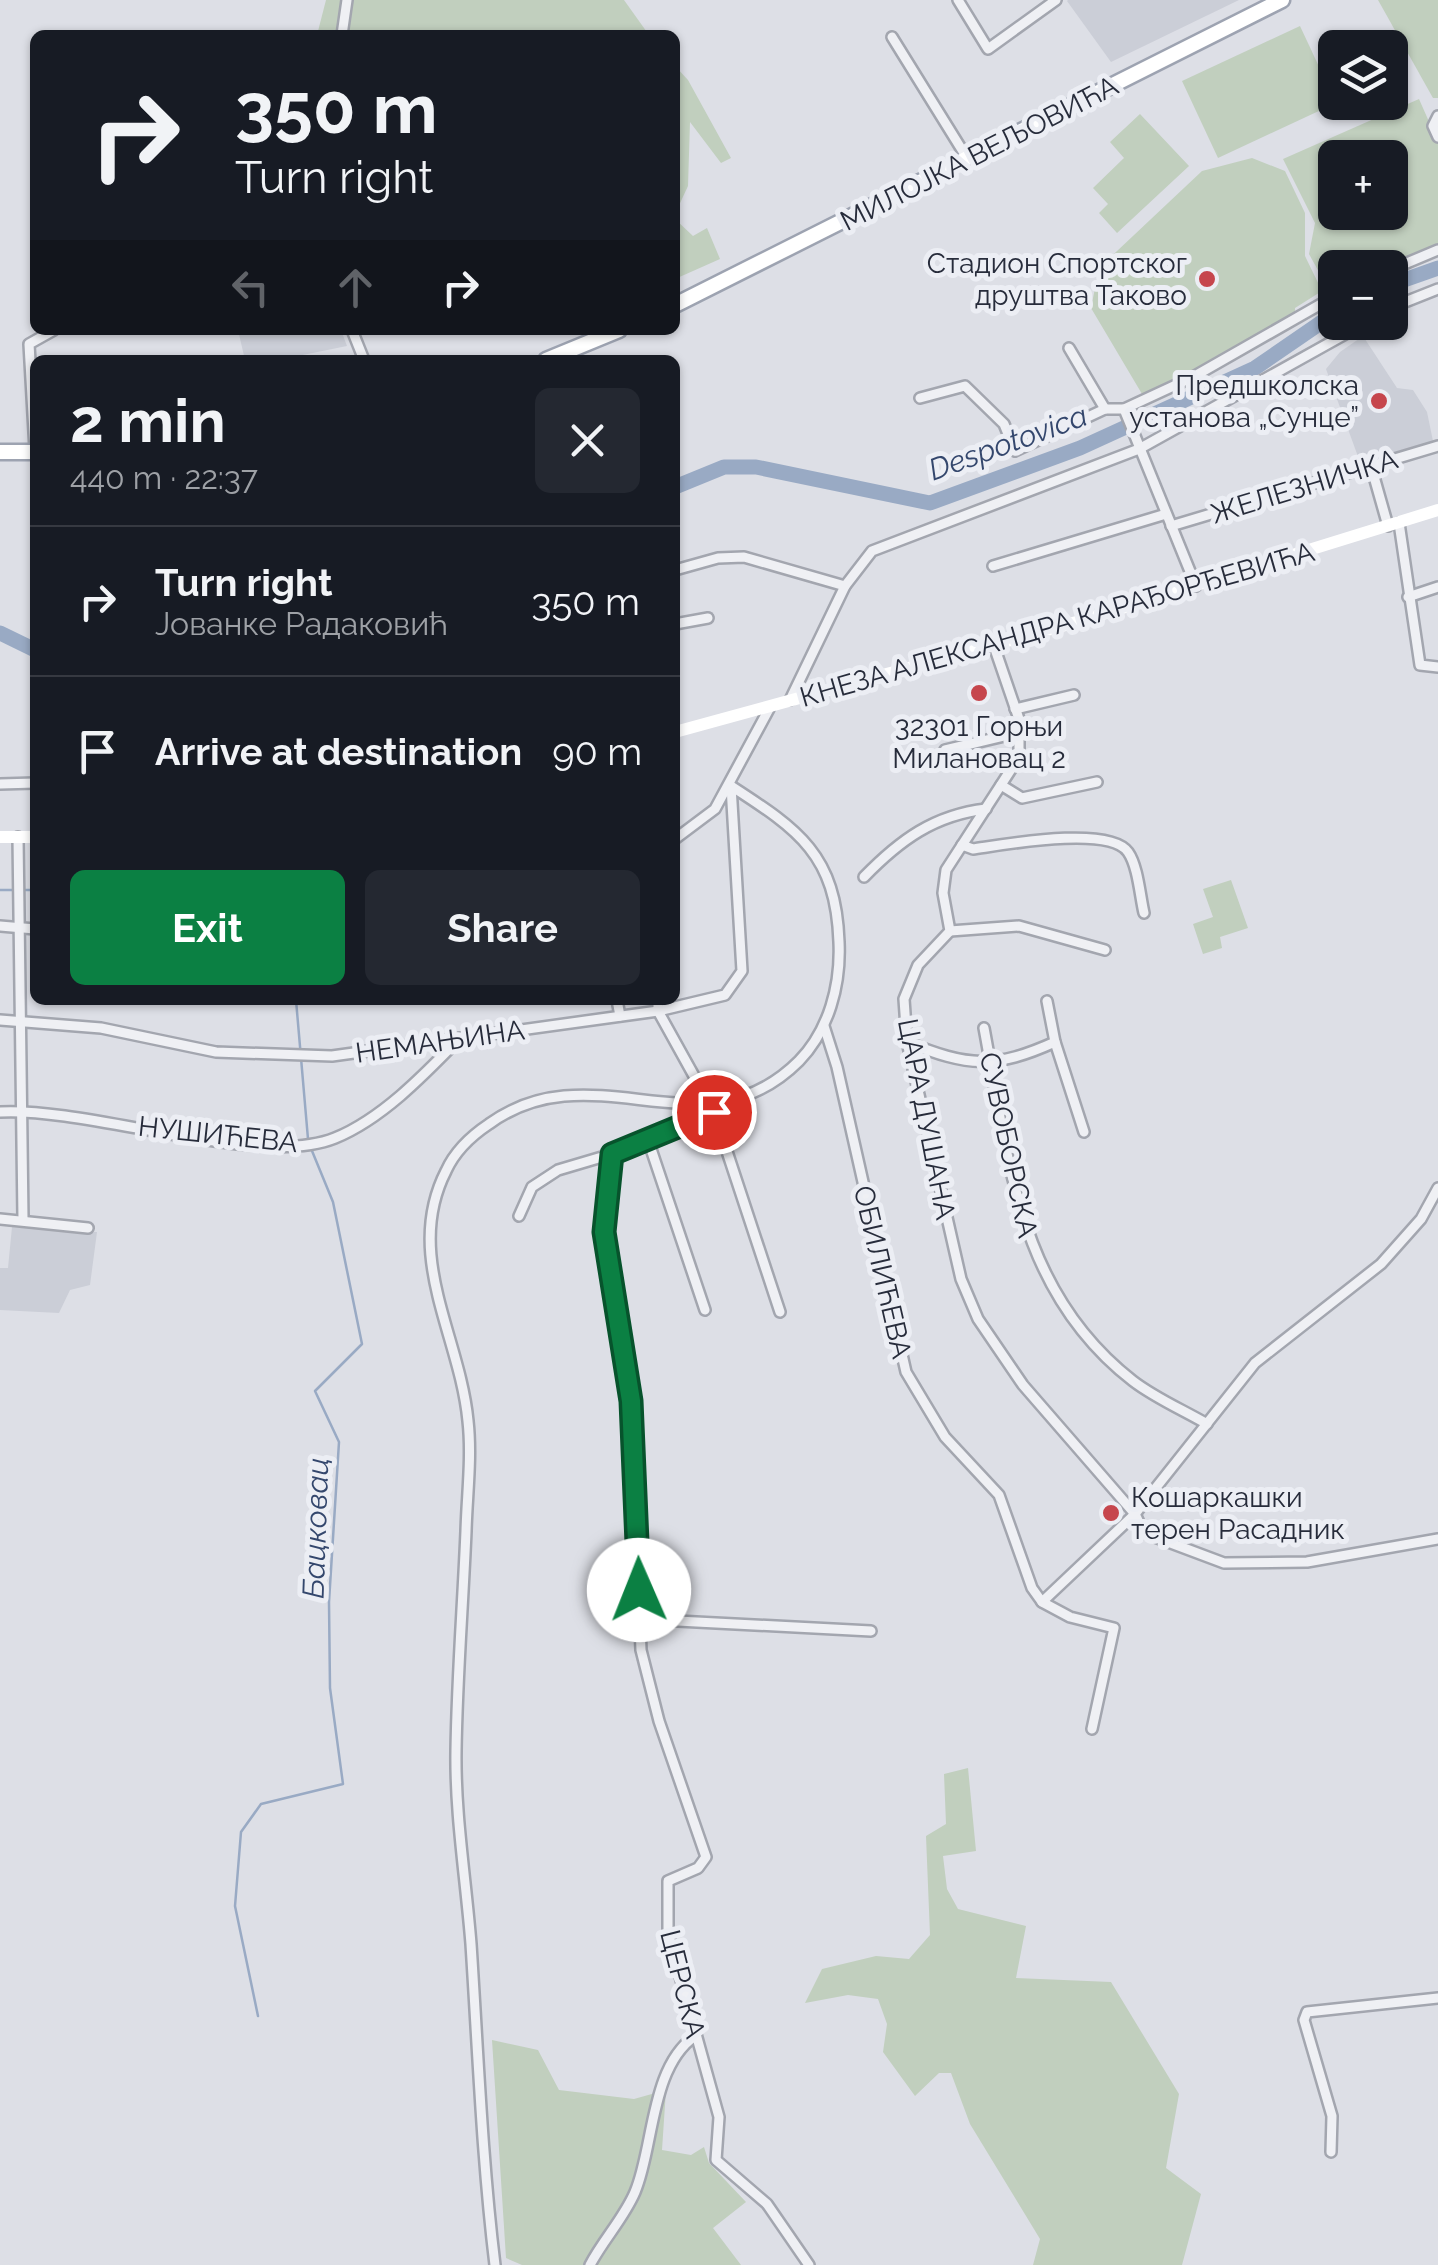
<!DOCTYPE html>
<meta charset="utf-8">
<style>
:root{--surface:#171b24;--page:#242831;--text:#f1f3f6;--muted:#9ea1a6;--line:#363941;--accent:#0b8043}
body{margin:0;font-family:Raleway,sans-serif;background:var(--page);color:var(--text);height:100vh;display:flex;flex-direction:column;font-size:38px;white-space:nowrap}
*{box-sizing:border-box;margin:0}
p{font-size:32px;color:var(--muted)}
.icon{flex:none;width:55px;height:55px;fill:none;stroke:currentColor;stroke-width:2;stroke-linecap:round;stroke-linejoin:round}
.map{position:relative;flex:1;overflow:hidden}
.side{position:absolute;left:30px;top:355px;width:650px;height:650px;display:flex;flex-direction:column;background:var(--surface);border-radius:15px;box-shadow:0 2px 8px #0004}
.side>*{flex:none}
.top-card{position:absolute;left:30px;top:30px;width:650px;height:305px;border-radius:15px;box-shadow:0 2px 8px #0004;background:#171b24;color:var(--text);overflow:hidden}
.tools{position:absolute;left:1318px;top:30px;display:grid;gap:20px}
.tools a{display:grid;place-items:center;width:90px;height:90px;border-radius:15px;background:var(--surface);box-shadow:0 2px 8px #0004;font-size:50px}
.pin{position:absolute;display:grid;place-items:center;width:85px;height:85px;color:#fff;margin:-42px;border:5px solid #fff;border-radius:50%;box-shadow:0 2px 10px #0007}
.me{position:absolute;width:110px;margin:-55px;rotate:359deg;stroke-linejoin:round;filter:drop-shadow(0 0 8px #0008)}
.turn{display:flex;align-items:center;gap:35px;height:210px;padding:0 40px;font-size:45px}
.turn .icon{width:130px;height:130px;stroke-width:2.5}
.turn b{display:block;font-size:70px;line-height:85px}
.lanes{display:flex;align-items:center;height:95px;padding:0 40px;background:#0003;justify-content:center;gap:50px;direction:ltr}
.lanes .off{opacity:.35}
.round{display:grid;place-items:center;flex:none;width:105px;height:105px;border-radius:15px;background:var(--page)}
.summary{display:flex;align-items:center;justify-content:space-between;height:170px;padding:0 40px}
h1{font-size:60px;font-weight:700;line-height:75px}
.cta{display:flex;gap:20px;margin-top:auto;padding:20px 40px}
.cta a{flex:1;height:115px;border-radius:15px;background:var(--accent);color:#fff;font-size:40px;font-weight:700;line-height:115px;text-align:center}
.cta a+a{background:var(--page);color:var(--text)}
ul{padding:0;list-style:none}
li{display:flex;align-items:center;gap:30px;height:150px;padding:0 40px;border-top:2px solid var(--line)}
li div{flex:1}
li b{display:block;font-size:38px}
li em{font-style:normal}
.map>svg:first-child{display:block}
</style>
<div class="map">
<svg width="1438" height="2265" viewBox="0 0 1438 2265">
<rect width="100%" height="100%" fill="#dddfe6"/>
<g fill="#cbced7">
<polygon points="1239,0 1111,62 1067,1 1068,0"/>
<polygon points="238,330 341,330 347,346 278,360 245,360"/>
<polygon points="1363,336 1397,388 1413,390 1427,412 1433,441 1360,462 1326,369 1340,352"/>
<polygon points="12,1227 97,1232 90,1285 70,1290 59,1313 0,1310 0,1268 8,1268"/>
</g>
<g fill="#c1cfbe" fill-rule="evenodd">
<polygon points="326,0 624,0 649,35 317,35"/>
<polygon points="1378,0 1438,0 1438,98 1433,98"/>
<polygon points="1300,26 1336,103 1218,158 1182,81"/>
<polygon points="675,66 688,80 731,158 721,163 690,122 688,186 675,214"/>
<path d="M 1419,99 L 1438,142 L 1438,245 L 1387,267 L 1335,268 L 1335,290 L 1330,292 L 1309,254 L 1315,223 L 1283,159 ZM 1335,158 L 1390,158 L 1390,212 L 1335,212 Z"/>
<polygon points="1140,114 1189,166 1117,233 1099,213 1108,204 1093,188 1124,158 1110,142"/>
<polygon points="1252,158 1285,171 1305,213 1305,256 1322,291 1295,308 1295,313 1168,385 1142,394 1091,308 1099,268 1202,171"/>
<polygon points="675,219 693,236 707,228 720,259 675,279"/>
<polygon points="1231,880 1248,928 1220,937 1222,948 1203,954 1193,924 1213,917 1203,889"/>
<polygon points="968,1768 976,1851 943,1856 947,1889 958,1909 1026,1926 1016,1978 1111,1982 1179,2094 1166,2168 1201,2194 1182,2265 1033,2265 1040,2239 970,2124 951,2073 939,2073 915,2096 883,2052 887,2024 878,1999 848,1995 805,2003 822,1969 876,1956 909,1959 930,1935 926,1836 946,1824 944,1774"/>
<polygon points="492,2040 538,2050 559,2090 634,2099 666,2090 662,2150 691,2155 704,2147 709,2163 746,2202 713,2228 741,2265 522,2265 506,2258"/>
</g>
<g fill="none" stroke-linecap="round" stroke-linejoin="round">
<g stroke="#99aac4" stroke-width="2.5">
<polyline points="0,890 13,890"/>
<polyline points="21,890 35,890"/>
<polyline points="296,1000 308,1139"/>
<polyline points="258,2016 235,1906 241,1832 261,1804 343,1784 330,1688 329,1602 339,1442 315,1391 362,1344 333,1202 310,1146"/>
</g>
<g stroke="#99aac4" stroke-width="15">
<polyline points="1390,285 1438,268"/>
<polyline points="675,487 724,467 756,467 930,503 1080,448 1255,368 1335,313"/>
<polyline points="0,633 35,650"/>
</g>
<defs>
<g id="street">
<polyline points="958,0 988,49 1056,0"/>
<polyline points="342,35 347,0"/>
<polyline points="892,37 967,158"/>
<polyline points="1438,116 1433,126 1438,137"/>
<polyline points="1390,270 1438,250"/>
<polyline points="1390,308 1438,289"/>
<polyline points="352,330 364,360"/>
<polyline points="1069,348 1105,409"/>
<polyline points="920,398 965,386 1004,424 1015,451 1105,409 1124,409 1193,377 1335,296"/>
<polyline points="1124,409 1196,586"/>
<polyline points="35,450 29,344 54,330"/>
<polyline points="1371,466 1388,526"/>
<polyline points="1399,523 1420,665 1438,667"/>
<polyline points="1171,526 1438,446"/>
<polyline points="993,566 1166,514"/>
<polyline points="675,570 718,558 744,557 845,586"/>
<polyline points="1408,597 1438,587"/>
<polyline points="675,624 708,618"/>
<polyline points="994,646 1019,719 1019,757 946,870 943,893 950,931 918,965 904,999 907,1042 961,1279 978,1319 1023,1385 1135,1514 1144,1533 1224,1563 1307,1562 1438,1539"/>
<polyline points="790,700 845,586 872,551 1139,449 1367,322"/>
<polyline points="1015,709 1074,695"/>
<polyline points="945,750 1021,732"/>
<polyline points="0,784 35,783"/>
<polyline points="1001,785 1022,798 1097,782"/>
<polyline points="18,837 23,1219"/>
<polyline points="675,839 715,809 769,709"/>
<path d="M 962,845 L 973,849 C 1002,845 1109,825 1128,852 C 1138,866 1140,896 1144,913"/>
<path d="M 864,877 C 900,840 934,815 986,809"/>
<polyline points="0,926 35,929"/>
<polyline points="950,931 1019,926 1105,950"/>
<polyline points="617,1000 620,1016"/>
<polyline points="1047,1001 1055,1042 1084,1132"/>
<polyline points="0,1020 101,1028 216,1052 332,1056 658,1011 725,995 742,971 731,786"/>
<polyline points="824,1026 837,1067 906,1372 945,1437 999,1495 1032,1588 1042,1602 1070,1617 1114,1628 1092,1729"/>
<path d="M 984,1028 C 1009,1161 1018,1292 1133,1381 C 1155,1398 1183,1410 1207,1424"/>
<path d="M 907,1042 C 968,1067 995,1069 1055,1042"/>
<path d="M 0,1112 C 92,1107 259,1169 335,1138 C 382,1119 425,1074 460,1038"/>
<polyline points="714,1112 780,1312"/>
<polyline points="647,1137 705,1310"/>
<polyline points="612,1154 604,1232 631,1401 641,1650 659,1721 706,1857 698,1868 668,1881 668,1933 719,2117 716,2160 767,2204 809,2265"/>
<polyline points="519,1216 532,1187 558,1170 612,1154 714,1112 658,1011 658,1000"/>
<polyline points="0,1219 88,1228"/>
<polyline points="1042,1602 1135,1514 1255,1363 1381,1264 1421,1219 1438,1188"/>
<polyline points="639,1619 871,1631"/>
<polyline points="1331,2152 1332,2116 1304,2020 1307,2012 1438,1998"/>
<path d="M 495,2265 C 482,2159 478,2051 471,1944 C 466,1880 455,1815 456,1751 C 457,1678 463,1604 466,1531 C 467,1495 472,1457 468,1421 C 460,1336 403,1255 446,1171 C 455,1151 471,1136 489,1124 C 594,1048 702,1158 799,1061 C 829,1030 841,985 839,942 C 836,855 799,830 731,786"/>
<path d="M 590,2265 C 603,2240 624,2218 635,2192 C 654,2148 650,2067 695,2036"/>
</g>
<g id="primary">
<polyline points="675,305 1282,0"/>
<polyline points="546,360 619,330"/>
<polyline points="0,452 35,452"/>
</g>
</defs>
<use href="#street" stroke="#a3a6af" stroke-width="14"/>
<use href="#primary" stroke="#9da3b1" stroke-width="19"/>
<use href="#street" stroke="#eff0f4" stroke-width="9"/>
<g stroke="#fff" stroke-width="12">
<polyline points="675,732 1080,621 1438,510"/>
<polyline points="0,837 35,837"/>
</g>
<use href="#primary" stroke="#fff" stroke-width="14"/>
</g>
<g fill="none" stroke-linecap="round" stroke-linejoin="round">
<defs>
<polyline id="route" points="639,1590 631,1401 604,1232 612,1154 714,1112"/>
</defs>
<use href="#route" stroke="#07532c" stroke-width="25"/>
<use href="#route" stroke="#0b8043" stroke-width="18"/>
</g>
<g fill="#c6464d" stroke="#eceef4" stroke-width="4">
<circle cx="1207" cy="279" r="10"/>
<circle cx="1379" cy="401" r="10"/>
<circle cx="979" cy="693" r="10"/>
<circle cx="1111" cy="1513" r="10"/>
</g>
<g text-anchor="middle" stroke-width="10" stroke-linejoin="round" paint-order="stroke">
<g font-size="28" fill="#272c3b" stroke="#eceef4">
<text transform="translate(979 153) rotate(-27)" y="10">МИЛОЈКА ВЕЉОВИЋА</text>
<text transform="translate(1304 486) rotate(-17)" y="10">ЖЕЛЕЗНИЧКА</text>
<text transform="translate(1057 624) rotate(-16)" y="10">КНЕЗА АЛЕКСАНДРА КАРАЂОРЂЕВИЋА</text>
<text transform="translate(440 1041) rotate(-8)" y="10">НЕМАЊИНА</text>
<text transform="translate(927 1119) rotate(79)" y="10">ЦАРА ДУШАНА</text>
<text transform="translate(218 1134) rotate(6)" y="10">НУШИЋЕВА</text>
<text transform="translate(1009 1145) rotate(78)" y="10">СУВОБОРСКА</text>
<text transform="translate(883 1272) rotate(77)" y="10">ОБИЛИЋЕВА</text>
<text transform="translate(683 1984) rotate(76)" y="10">ЦЕРСКА</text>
</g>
<g font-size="28" fill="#272c3b" stroke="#eceef4" text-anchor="end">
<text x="1187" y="273">Стадион Спортског<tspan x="1187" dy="32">друштва Таково</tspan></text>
<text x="1359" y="395">Предшколска<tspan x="1359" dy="32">установа „Сунце”</tspan></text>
<text x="979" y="736" text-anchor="middle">32301 Горњи<tspan x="979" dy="32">Милановац 2</tspan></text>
<text x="1131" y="1507" text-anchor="start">Кошаркашки<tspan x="1131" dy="32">терен Расадник</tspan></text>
</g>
<g font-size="30" font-style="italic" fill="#34476d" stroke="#eceef4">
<text transform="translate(1008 443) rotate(-20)" y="10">Despotovica</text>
<text transform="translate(316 1528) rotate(-88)" y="10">Бацковац</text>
</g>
</g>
</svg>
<div class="tools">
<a><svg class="icon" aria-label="layers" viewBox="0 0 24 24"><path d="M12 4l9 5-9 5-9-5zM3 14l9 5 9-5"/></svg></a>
<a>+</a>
<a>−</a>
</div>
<div class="pin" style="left:714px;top:1112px;background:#d93025"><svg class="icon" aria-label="arrive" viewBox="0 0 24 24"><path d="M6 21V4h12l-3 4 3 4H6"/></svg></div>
<svg class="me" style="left:639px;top:1590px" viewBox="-20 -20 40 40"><circle r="19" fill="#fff"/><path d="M0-13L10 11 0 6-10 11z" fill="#0b8043"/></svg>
<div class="top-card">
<div class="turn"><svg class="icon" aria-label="right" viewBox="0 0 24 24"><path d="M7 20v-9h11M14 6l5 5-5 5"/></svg><div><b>350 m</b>Turn right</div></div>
<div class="lanes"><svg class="icon off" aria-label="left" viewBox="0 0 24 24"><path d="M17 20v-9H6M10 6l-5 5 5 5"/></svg><svg class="icon off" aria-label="ahead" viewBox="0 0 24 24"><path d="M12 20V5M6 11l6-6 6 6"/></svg><svg class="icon" aria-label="right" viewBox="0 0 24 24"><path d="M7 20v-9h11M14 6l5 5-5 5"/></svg></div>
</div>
<section class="side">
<div class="summary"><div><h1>2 min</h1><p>440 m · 22:37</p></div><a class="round"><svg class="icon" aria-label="close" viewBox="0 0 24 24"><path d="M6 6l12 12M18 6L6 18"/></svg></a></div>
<ul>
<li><svg class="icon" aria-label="right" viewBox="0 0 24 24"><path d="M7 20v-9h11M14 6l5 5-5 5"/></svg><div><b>Turn right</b><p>Јованке Радаковић</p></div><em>350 m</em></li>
<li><svg class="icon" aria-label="arrive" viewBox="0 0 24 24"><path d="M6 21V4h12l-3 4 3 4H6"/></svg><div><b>Arrive at destination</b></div><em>90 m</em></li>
</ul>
<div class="cta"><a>Exit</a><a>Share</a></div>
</section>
</div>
